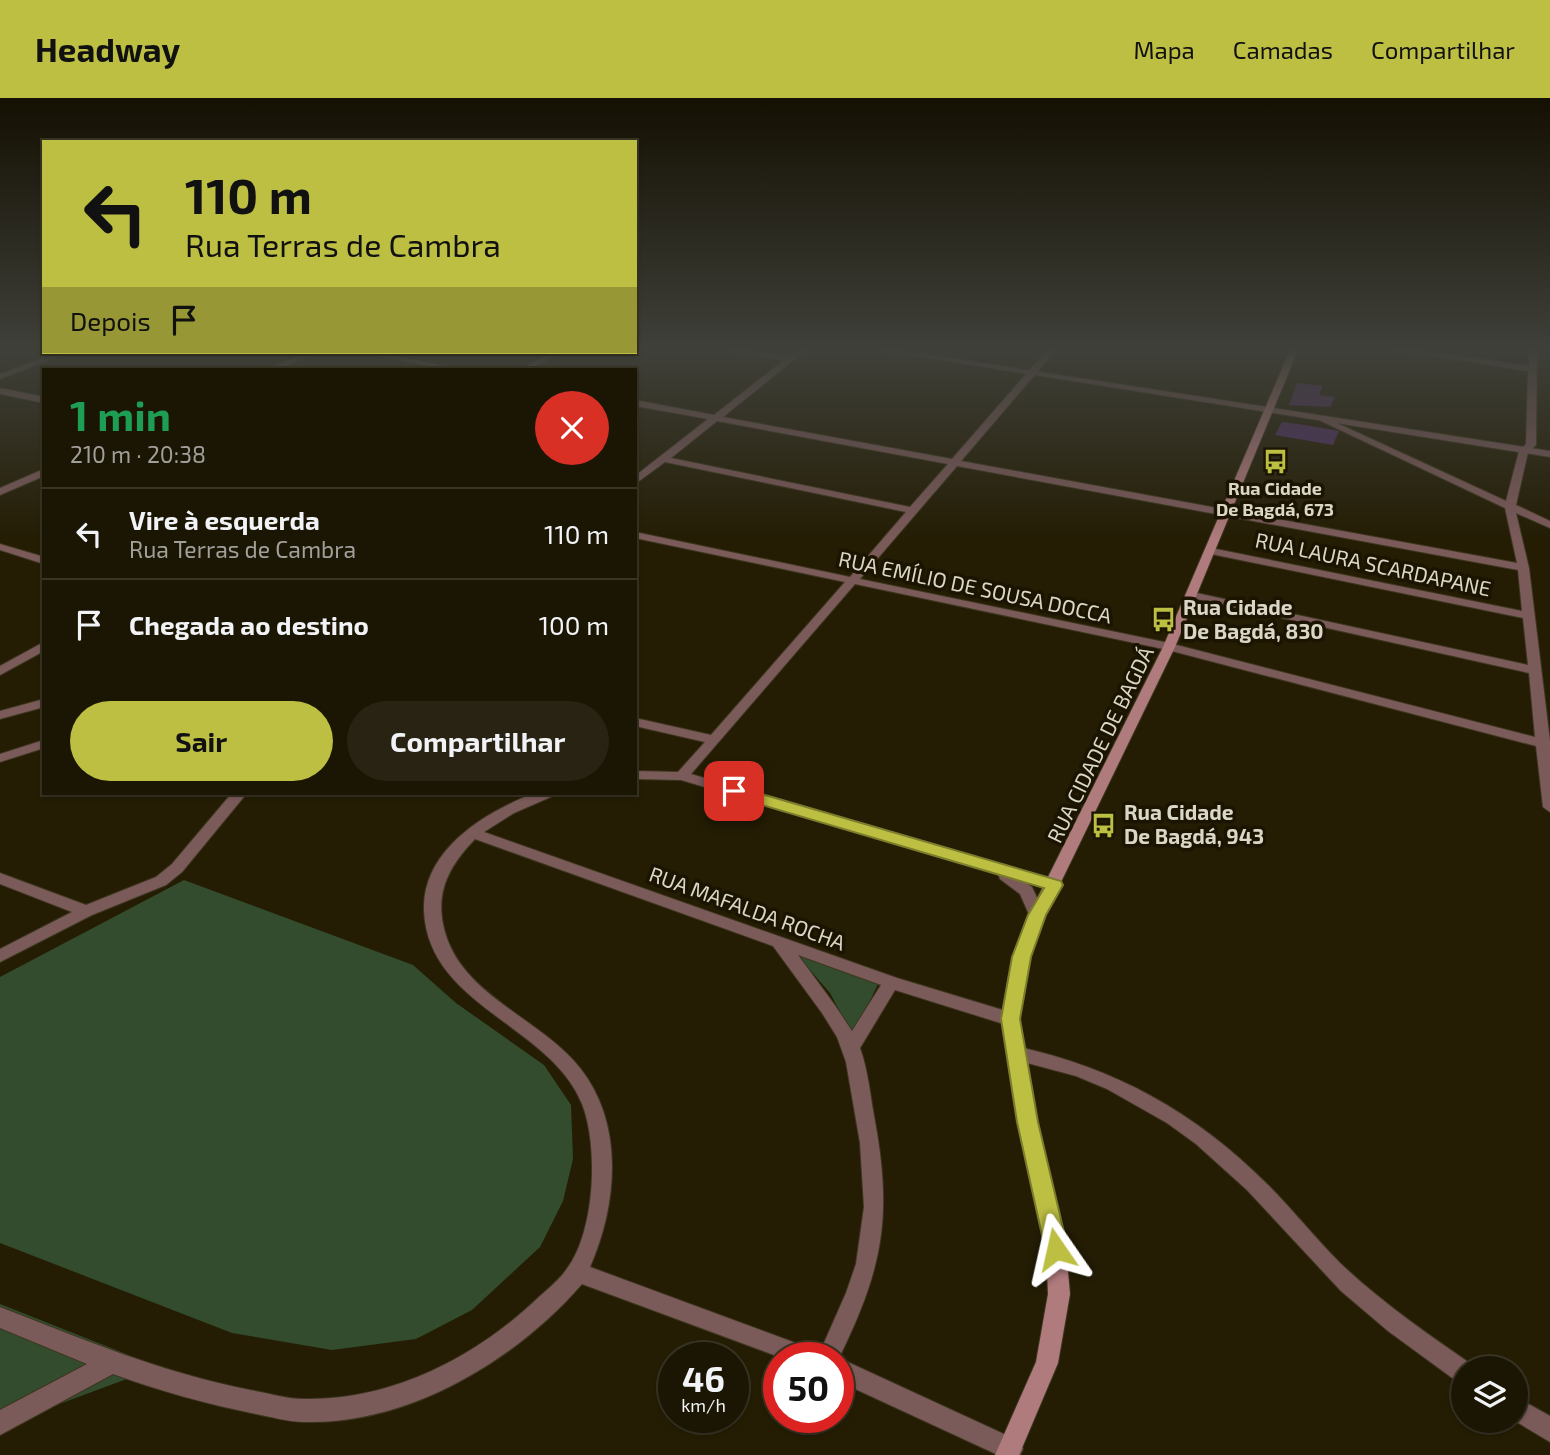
<!DOCTYPE html>
<html lang="pt">
<meta charset="utf-8">
<style>
:root{--surface:#1b1603;--page:#282312;--text:#f1f3f6;--muted:#a09f9a;--line:#393525;--accent:#bdbf43}
body{margin:0;font-family:"Exo 2",sans-serif;background:var(--page);color:var(--text);height:100vh;display:flex;flex-direction:column;font-size:26px;white-space:nowrap}
*{box-sizing:border-box;margin:0}
p{font-size:23px;color:var(--muted)}
.icon{flex:none;width:38px;height:38px;fill:none;stroke:currentColor;stroke-width:2;stroke-linecap:round;stroke-linejoin:round}
.map{position:relative;flex:1;overflow:hidden}
.side{position:absolute;left:42px;top:270px;width:595px;height:427px;display:flex;flex-direction:column;background:var(--surface);border-radius:0px;box-shadow:0 2px 5px #0004,0 0 0 2px var(--line)}
.side>*{flex:none}
.top-card{position:absolute;left:42px;top:42px;width:595px;height:214px;border-radius:0px;box-shadow:0 2px 5px #0004,0 0 0 2px var(--line);background:#bdbf43;color:#111;overflow:hidden}
.fabs{position:absolute;left:1451px;top:1258px;display:grid;gap:14px}
.fabs a{display:grid;place-items:center;width:77px;height:77px;border-radius:50%;background:var(--surface);box-shadow:0 2px 5px #0004,0 0 0 2px var(--line);font-size:35px}
.speed{position:absolute;left:658px;top:1244px;display:flex;gap:14px;font-size:35px;font-weight:700;text-align:center}
.speed>*{display:grid;place-content:center;width:91px;height:91px;border-radius:50%;background:var(--surface);box-shadow:0 2px 5px #0004,0 0 0 2px var(--line);line-height:1}
.speed small{font-size:18px;font-weight:400}
.speed .limit{border:10px solid #d22;background:#fff;color:#111}
.pin{position:absolute;display:grid;place-items:center;width:60px;height:60px;color:#fff;margin:-30px;border-radius:14px;box-shadow:0 4px 10px #0006}
.me{position:absolute;width:77px;margin:-38px;rotate:349deg;stroke-linejoin:round;filter:drop-shadow(0 0 5px #0008)}
.turn{display:flex;align-items:center;gap:24px;height:147px;padding:0 28px;font-size:32px}
.turn .icon{width:91px;height:91px;stroke-width:2.5}
.turn b{display:block;font-size:49px;line-height:60px}
.then{display:flex;align-items:center;height:66px;padding:0 28px;background:#0003;gap:14px;font-size:26px}
.round{display:grid;place-items:center;flex:none;width:74px;height:74px;border-radius:37px;background:var(--page)}
.headline{display:flex;align-items:center;justify-content:space-between;height:119px;padding:0 28px}
h1{font-size:42px;font-weight:700;line-height:52px;color:#1e9e55}
.primary-button{display:flex;gap:14px;margin-top:auto;padding:14px 28px}
.primary-button a{flex:1;height:80px;border-radius:42px;background:var(--accent);color:#111;font-size:28px;font-weight:700;line-height:80px;text-align:center}
.primary-button a+a{background:var(--page);color:var(--text)}
ul{padding:0;list-style:none}
li{display:flex;align-items:center;gap:21px;height:91px;padding:0 28px;border-top:2px solid var(--line)}
li div{flex:1}
li b{display:block;font-size:26px}
li em{font-style:normal}
header{display:flex;align-items:center;gap:42px;box-sizing:border-box;height:98px;padding:0 35px;background:var(--accent);color:#111}
header strong{font-size:33px}
nav{display:flex;gap:38px;margin-inline-start:auto;font-size:24px}
.map>svg:first-child{display:block}
</style>
<header>
<strong>Headway</strong>
<nav><a>Mapa</a><a>Camadas</a><a>Compartilhar</a></nav>
</header>
<div class="map">
<svg width="1550" height="1357" viewBox="0 0 1550 1357">
<rect width="100%" height="100%" fill="#241d04"/>
<g fill="#324c2d">
<polygon points="184,782 413,867 456,905 544,967 571,1007 573,1061 563,1103 540,1149 472,1212 416,1241 332,1252 232,1235 0,1145 0,879"/>
<polygon points="797,857 879,884 853,938 830,895"/>
<polygon points="0,1206 159,1269 27,1318 0,1335"/>
</g>
<g fill="#513067">
<polygon points="1297,285 1323,288 1319,297 1335,299 1330,309 1289,307"/>
<polygon points="1282,324 1305,327 1339,333 1333,347 1275,337"/>
</g>
<g fill="none" stroke-linecap="round" stroke-linejoin="round">
<defs>
<g id="minor">
<path d="M 726,252 L 747,252 L 788,259 L 797,252 L 806,252 L 723,319 L 952,361 L 1047,252 L 1056,252 L 961,363 L 1517,465 L 1505,410 L 1319,322 L 1326,320 L 1506,403 L 1519,353 L 1526,346 L 1528,273 L 1395,252 L 1419,252 L 1529,268 L 1529,252 L 1537,252 L 1536,347 L 1528,354 L 1516,407 L 1550,423 L 1550,430 L 1516,415 L 1529,470 L 1550,643 L 1550,714 L 1543,709 L 1536,648 L 1168,552 L 855,486 L 691,676 L 1060,783 L 1063,787 L 1060,791 L 1055,792 L 1023,783 L 1032,789 L 1045,817 L 1043,821 L 1031,821 L 1020,796 L 1000,781 L 998,776 L 681,682 L 635,681 L 635,673 L 678,674 L 705,644 L 635,628 L 635,620 L 711,637 L 845,484 L 635,440 L 635,434 L 850,479 L 906,414 L 665,364 L 635,386 L 635,378 L 708,321 L 635,308 L 635,302 L 714,317 L 783,263 ZM 717,323 L 948,366 L 910,409 L 671,360 ZM 957,368 L 1518,472 L 1522,513 L 1211,450 L 1206,453 L 1211,456 L 1523,520 L 1528,567 L 1192,494 L 1186,497 L 1192,500 L 1529,575 L 1535,639 L 1169,545 L 860,481 Z"/>
<polygon points="59,254 70,254 0,281 0,276"/>
<polygon points="308,254 318,254 279,271 269,271"/>
<polygon points="358,254 374,254 461,271 445,271"/>
<polygon points="552,254 561,254 532,271 522,271"/>
<polygon points="0,290 44,299 44,305 0,296"/>
<polygon points="44,371 44,378 0,397 0,390"/>
<polygon points="0,446 44,459 44,466 0,452"/>
<polygon points="44,544 44,553 0,577 0,568"/>
<polygon points="44,601 44,609 0,621 0,613"/>
<polygon points="44,642 44,650 0,664 0,656"/>
<polygon points="232,695 247,695 182,774 166,787 92,817 0,864 0,851 72,814 0,786 0,775 86,807 156,779 172,766"/>
<path d="M 535,695 L 555,695 L 553,698 L 514,715 L 484,734 L 897,880 L 1016,916 L 1019,921 L 1016,926 L 1010,928 L 895,892 L 860,950 C 868,972 870,996 874,1018 C 893,1118 883,1170 839,1260 L 1019,1343 L 1023,1351 L 1020,1357 L 998,1357 L 838,1283 L 838,1260 L 782,1260 L 582,1186 C 515,1263 408,1327 304,1324 C 288,1324 272,1319 256,1316 C 207,1306 160,1293 113,1276 L 0,1337 L 0,1312 L 87,1266 L 0,1230 L 0,1209 C 82,1241 163,1275 250,1292 C 268,1295 286,1301 304,1301 C 393,1303 478,1258 540,1198 C 549,1190 559,1182 566,1172 C 595,1135 599,1049 582,1006 C 551,927 427,908 424,812 C 422,751 487,713 535,695 ZM 475,741 L 773,848 L 822,915 L 837,939 L 846,964 L 860,1045 L 864,1109 L 856,1166 L 846,1195 L 820,1254 L 590,1169 C 617,1107 625,1027 580,970 C 539,918 457,897 443,826 C 436,791 451,766 475,741 ZM 798,857 L 881,887 L 852,933 L 834,906 Z"/>
<path d="M 1015,948 C 1116,970 1195,1014 1268,1087 C 1293,1112 1315,1140 1340,1165 C 1380,1203 1426,1235 1471,1266 L 1473,1270 L 1463,1270 L 1463,1285 L 1455,1282 L 1388,1233 L 1341,1193 L 1247,1092 L 1196,1046 L 1167,1025 L 1107,991 L 1076,978 L 1009,960 L 1006,955 L 1009,950 Z"/>
<polygon points="1516,1299 1550,1318 1550,1344 1515,1323"/>
</g>
<polygon id="tertiary" points="877,252 899,252 1550,353 1550,359"/>
<polygon id="secondary" points="1290,252 1298,252 1175,549 1045,817 1029,859 1019,921 1036,1024 1066,1151 1070,1196 1058,1265 1019,1357 995,1357 1036,1264 1048,1196 1046,1151 1018,1024 1001,921 1013,859 1029,817 1163,549"/>
</defs>
<use href="#minor" stroke="#3e371f" stroke-width="2"/>
<use href="#tertiary" stroke="#3e371f" stroke-width="2"/>
<use href="#secondary" stroke="#3e371f" stroke-width="2"/>
<use href="#minor" fill="#7b5a5a" fill-rule="evenodd"/>
<use href="#tertiary" fill="#7b5a5a" fill-rule="evenodd"/>
<use href="#secondary" fill="#b07b7d" fill-rule="evenodd"/>
</g>
<linearGradient id="sky" x2="0" y2="1"><stop stop-color="#141002"/><stop offset="0.57" stop-color="#3f403a"/><stop offset="1" stop-color="#3f403a" stop-opacity="0"/></linearGradient>
<rect width="1550" height="442" fill="url(#sky)"/>
<polygon fill="#bdbf43" stroke="#7b7c2c" stroke-width="2" points="734,688 1061,783 1063,787 1046,817 1031,859 1020,921 1038,1024 1068,1151 1065,1159 1056,1162 1048,1159 1045,1151 1017,1024 1001,921 1012,859 1028,817 1044,790 728,697 728,690"/>
<defs>
<symbol id="bus-bare" viewBox="-9 -9 18 18"><path d="M-5-6H5V4H4V6H2V4H-2V6H-4V4H-5ZM-3.5-4V0h7V-4ZM-3.5 1.2v1.5H-2V1.2ZM2 1.2v1.5H3.5V1.2Z" fill="#bdbf43" stroke="#1b1400" stroke-width="2.5" paint-order="stroke"/></symbol>
</defs>
<g fill-rule="evenodd">
<use href="#bus-bare" x="1258" y="346" width="35" height="35"/>
<use href="#bus-bare" x="1146" y="504" width="35" height="35"/>
<use href="#bus-bare" x="1086" y="710" width="35" height="35"/>
</g>
<g text-anchor="middle" stroke-width="7" stroke-linejoin="round" paint-order="stroke">
<g font-size="18" font-weight="bold" fill="#dbd7c8" stroke="#1b1400">
<text x="1275" y="397">Rua Cidade<tspan x="1275" dy="21">De Bagdá, 673</tspan></text>
</g>
<g font-size="21" fill="#dbd7c8" stroke="#1b1400">
<text transform="translate(1373 467) rotate(12)" y="7">RUA LAURA SCARDAPANE</text>
<text transform="translate(975 490) rotate(12)" y="7">RUA EMÍLIO DE SOUSA DOCCA</text>
<text transform="translate(1101 647) rotate(-64)" y="7">RUA CIDADE DE BAGDÁ</text>
<text transform="translate(747 811) rotate(20)" y="7">RUA MAFALDA ROCHA</text>
</g>
<g font-size="21" font-weight="bold" fill="#dbd7c8" stroke="#1b1400" text-anchor="start">
<text x="1183" y="517">Rua Cidade<tspan x="1183" dy="24">De Bagdá, 830</tspan></text>
<text x="1124" y="722">Rua Cidade<tspan x="1124" dy="24">De Bagdá, 943</tspan></text>
</g>
</g>
</svg>
<div class="fabs">
<a><svg class="icon" aria-label="layers" viewBox="0 0 24 24"><path d="M12 4l9 5-9 5-9-5zM3 14l9 5 9-5"/></svg></a>
</div>
<div class="speed"><div>46<small>km/h</small></div><div class="limit">50</div></div>
<div class="pin" style="left:734px;top:693px;background:#d93025"><svg class="icon" aria-label="arrive" viewBox="0 0 24 24"><path d="M6 21V4h12l-3 4 3 4H6"/></svg></div>
<svg class="me" style="left:1056px;top:1151px" viewBox="-20 -20 40 40"><path d="M0-17L14 15 0 8-14 15z" fill="#bdbf43" stroke="#fff" stroke-width="4"/></svg>
<div class="top-card">
<div class="turn"><svg class="icon" aria-label="left" viewBox="0 0 24 24"><path d="M17 20v-9H6M10 6l-5 5 5 5"/></svg><div><b>110 m</b>Rua Terras de Cambra</div></div>
<div class="then">Depois<svg class="icon" aria-label="arrive" viewBox="0 0 24 24"><path d="M6 21V4h12l-3 4 3 4H6"/></svg></div>
</div>
<section class="side">
<div class="headline"><div><h1>1 min</h1><p>210 m · 20:38</p></div><a class="round" style="background:#d93025;color:#fff"><svg class="icon" aria-label="close" viewBox="0 0 24 24"><path d="M6 6l12 12M18 6L6 18"/></svg></a></div>
<ul>
<li><svg class="icon" aria-label="left" viewBox="0 0 24 24"><path d="M17 20v-9H6M10 6l-5 5 5 5"/></svg><div><b>Vire à esquerda</b><p>Rua Terras de Cambra</p></div><em>110 m</em></li>
<li><svg class="icon" aria-label="arrive" viewBox="0 0 24 24"><path d="M6 21V4h12l-3 4 3 4H6"/></svg><div><b>Chegada ao destino</b></div><em>100 m</em></li>
</ul>
<div class="primary-button"><a>Sair</a><a>Compartilhar</a></div>
</section>
</div>
